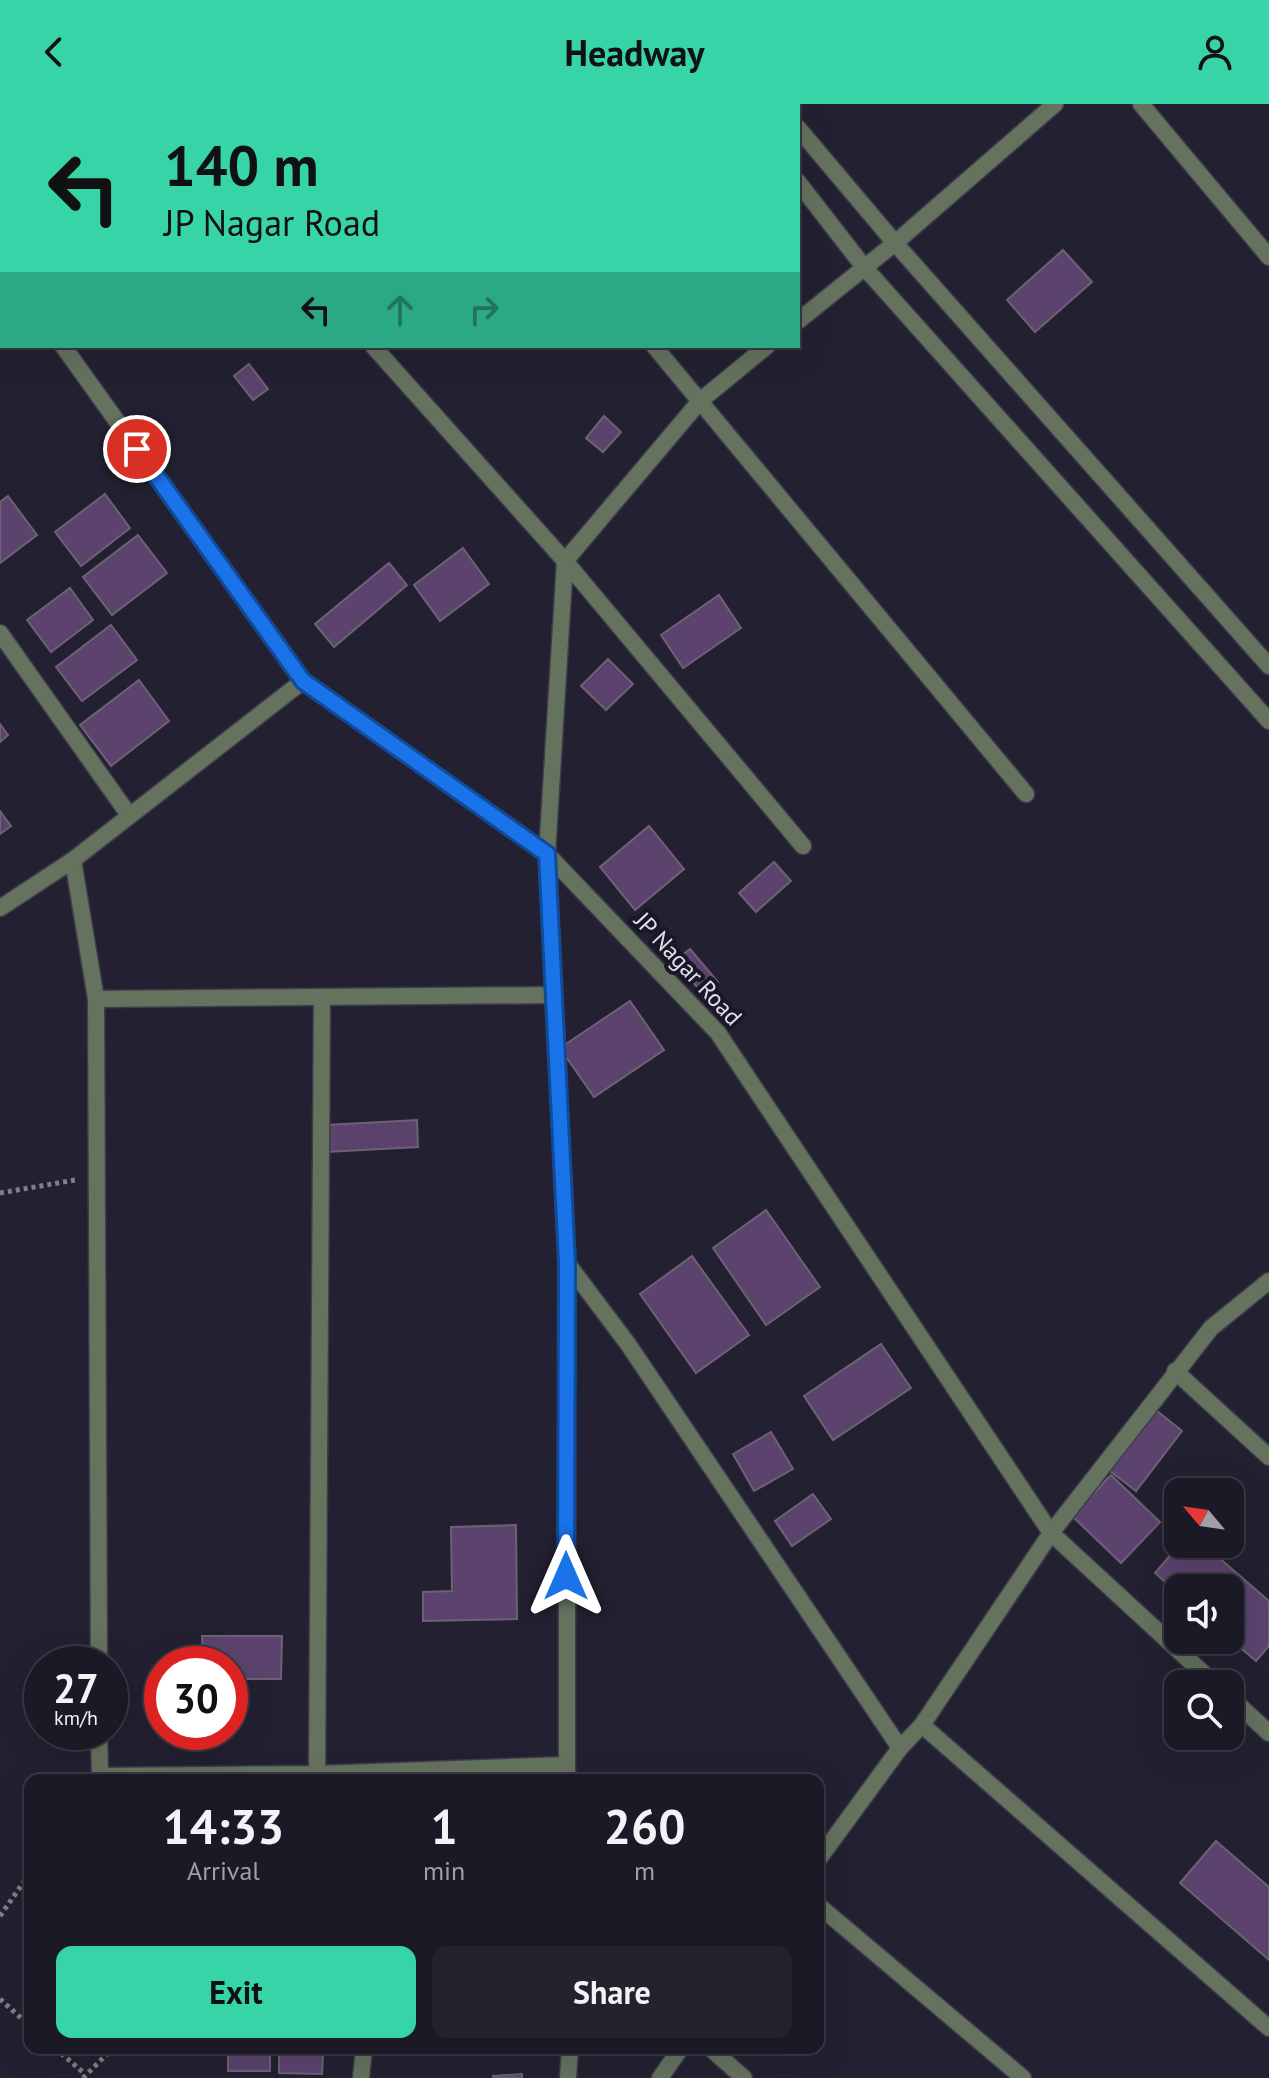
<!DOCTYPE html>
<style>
:root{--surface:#1a1925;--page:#23222d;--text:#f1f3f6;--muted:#9fa0a7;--line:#383842;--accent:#36d4a7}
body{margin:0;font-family:"PT Sans",sans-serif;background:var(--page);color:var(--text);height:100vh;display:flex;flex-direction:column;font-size:30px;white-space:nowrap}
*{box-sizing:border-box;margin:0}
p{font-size:26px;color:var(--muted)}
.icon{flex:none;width:44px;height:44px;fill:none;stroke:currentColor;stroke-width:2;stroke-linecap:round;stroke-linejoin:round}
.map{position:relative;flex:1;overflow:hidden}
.details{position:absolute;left:24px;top:1670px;width:800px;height:280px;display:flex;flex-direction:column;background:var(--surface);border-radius:16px;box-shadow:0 8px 32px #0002,0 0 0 2px var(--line)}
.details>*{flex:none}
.top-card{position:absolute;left:0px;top:0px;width:800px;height:244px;box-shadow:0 8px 32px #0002,0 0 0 2px var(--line);background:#36d4a7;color:#111;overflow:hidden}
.needle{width:52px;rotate:299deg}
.tools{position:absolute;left:1164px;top:1374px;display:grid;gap:16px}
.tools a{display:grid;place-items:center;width:80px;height:80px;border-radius:16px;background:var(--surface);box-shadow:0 8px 32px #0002,0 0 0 2px var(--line);font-size:40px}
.speed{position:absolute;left:24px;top:1542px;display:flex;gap:16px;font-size:40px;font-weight:700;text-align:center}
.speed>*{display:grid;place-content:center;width:104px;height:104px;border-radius:50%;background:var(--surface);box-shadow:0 8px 32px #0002,0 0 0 2px var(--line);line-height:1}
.speed small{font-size:20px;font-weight:400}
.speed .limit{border:12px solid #d22;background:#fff;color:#111}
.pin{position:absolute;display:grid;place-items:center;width:68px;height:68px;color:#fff;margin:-34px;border:4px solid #fff;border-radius:50%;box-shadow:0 2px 8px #0007}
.me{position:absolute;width:88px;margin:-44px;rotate:0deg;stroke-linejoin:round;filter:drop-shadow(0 0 6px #0008)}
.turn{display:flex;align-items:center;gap:28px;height:168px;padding:0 32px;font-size:36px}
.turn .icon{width:104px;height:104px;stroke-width:2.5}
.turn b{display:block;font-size:56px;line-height:68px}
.lanes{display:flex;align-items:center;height:76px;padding:0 32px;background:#0003;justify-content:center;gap:40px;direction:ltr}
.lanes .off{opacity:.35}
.eta{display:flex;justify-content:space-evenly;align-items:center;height:136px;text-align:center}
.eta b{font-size:48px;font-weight:700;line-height:56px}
.primary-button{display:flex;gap:16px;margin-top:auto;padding:16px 32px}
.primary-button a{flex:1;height:92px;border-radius:16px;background:var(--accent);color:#111;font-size:32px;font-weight:700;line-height:92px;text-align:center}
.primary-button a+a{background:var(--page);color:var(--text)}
header{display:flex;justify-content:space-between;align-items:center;height:104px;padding:0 32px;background:var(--accent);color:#111;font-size:36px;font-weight:700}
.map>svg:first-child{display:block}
</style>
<header><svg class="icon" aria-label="back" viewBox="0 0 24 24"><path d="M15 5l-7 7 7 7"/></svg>Headway<svg class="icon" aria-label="person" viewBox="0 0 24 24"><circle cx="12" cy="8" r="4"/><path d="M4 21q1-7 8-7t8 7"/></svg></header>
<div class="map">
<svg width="1269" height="1974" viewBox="0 0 1269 1974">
<rect width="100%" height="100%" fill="#232131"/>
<g fill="#5b436e" stroke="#6c6274" stroke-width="2">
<polygon points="1063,146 1092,178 1035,228 1007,196"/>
<polygon points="249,260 268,285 253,296 234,272"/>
<polygon points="604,312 621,328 603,348 586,334"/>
<polygon points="105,390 130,424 81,462 55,428"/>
<polygon points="8,392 37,431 0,459 0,398"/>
<polygon points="138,431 167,469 112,511 83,473"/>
<polygon points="463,444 489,480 440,517 414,481"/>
<polygon points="389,459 407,481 334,543 315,520"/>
<polygon points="70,484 93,516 51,548 27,516"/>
<polygon points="719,491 741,524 683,564 661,531"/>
<polygon points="111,521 137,556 82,597 56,563"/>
<polygon points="608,555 633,580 606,606 581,582"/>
<polygon points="139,576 169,617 111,662 80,621"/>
<polygon points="0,620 8,631 0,638"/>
<polygon points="0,707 11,722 0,730"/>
<polygon points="649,722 684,765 635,806 600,763"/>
<polygon points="774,758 791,777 756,808 739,789"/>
<polygon points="690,845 718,878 703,890 675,857"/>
<polygon points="630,897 664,946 594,993 560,944"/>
<polygon points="417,1016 418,1043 327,1048 326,1021"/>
<polygon points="766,1106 820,1183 766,1221 713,1144"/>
<polygon points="692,1152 749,1231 696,1269 640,1190"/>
<polygon points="881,1240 911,1284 833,1336 804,1292"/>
<polygon points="1157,1307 1182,1327 1136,1387 1110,1367"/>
<polygon points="771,1328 793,1365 754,1387 733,1350"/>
<polygon points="1111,1371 1160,1418 1121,1459 1072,1412"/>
<polygon points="813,1390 831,1415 792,1442 775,1417"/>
<polygon points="516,1421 517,1515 423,1517 423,1488 452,1487 451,1423"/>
<polygon points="1180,1440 1203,1440 1269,1497 1269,1542 1256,1557 1230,1535 1230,1484 1178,1484 1178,1489 1155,1469"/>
<polygon points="202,1532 282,1532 281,1575 230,1575 230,1560 203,1560"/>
<polygon points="1216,1737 1269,1783 1269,1856 1180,1779"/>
<rect x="228" y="1944" width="42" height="23"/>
<polygon points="279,1948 323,1949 322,1970 279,1969"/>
<polygon points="522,1970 522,1974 493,1974 493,1972"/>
</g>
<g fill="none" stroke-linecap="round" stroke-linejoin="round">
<defs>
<g id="minor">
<polyline points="450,0 452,2"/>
<polyline points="1055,0 895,139 1269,562"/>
<polyline points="1141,0 1269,153"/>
<polyline points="319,2 321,0"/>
<polyline points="0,157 2,160"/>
<polyline points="864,163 1269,617"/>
<polyline points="63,242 303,577 547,750 567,1159 567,1676"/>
<polyline points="373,242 565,457 803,742"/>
<polyline points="654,242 1026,690"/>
<polyline points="0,529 129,711"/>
<polyline points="73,756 96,895 99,1560"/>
<polyline points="0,804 73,756 303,577"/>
<polyline points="96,895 551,891"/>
<polyline points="567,1159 628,1240 900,1644"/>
<polyline points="1175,1267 1269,1353"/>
<polyline points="1051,1429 1211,1224 1269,1177"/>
<polyline points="922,1621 1269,1924"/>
<polyline points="99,1628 100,1672 317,1670 566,1661"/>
<polyline points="317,1670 322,893"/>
<polyline points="818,1801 1023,1974"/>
<polyline points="710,1944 744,1974"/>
<polyline points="361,1974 364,1944"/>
<polyline points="568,1974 570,1944"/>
</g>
<g id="tertiary">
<polyline points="737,0 739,2"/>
<polyline points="778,0 780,2"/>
<polyline points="798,24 895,139 798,217"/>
<polyline points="798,78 864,163"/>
<polyline points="767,242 700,297 565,457 547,750 718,929 1051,1429 1215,1580"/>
<polyline points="1230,1593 1269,1629"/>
<polyline points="818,1756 900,1644 922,1621 1051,1429"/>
<polyline points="660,1974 681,1944"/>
</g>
</defs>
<use href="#minor" stroke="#3d3c4b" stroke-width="19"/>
<use href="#tertiary" stroke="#3d3c4b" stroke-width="19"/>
<g stroke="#807e8c" stroke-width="5" stroke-dasharray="4 4" stroke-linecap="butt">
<polyline points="0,1089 75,1076"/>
<polyline points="0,1812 30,1769"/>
<polyline points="0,1895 30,1922"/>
<polyline points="55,1944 85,1970"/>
<polyline points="83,1974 113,1944"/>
</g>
<use href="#minor" stroke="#64725e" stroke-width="16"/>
<use href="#tertiary" stroke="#64725e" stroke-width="16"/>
</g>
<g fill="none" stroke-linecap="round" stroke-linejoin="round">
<defs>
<polyline id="route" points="137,345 303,577 547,750 567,1159 566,1472"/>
</defs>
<use href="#route" stroke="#114b97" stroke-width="20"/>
<use href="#route" stroke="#1a73e8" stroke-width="14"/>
</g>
<g text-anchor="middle" stroke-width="8" stroke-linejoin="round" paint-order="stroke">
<g font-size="24" fill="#e0dfea" stroke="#1a1827">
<text transform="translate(688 865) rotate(47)" y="8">JP Nagar Road</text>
</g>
</g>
</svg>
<div class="tools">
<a><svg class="needle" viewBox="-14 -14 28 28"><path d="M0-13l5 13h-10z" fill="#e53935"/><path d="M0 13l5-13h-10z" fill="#9fa0a7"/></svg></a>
<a><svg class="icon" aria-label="sound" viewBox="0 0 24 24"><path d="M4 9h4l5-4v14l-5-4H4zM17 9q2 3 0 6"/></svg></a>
<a><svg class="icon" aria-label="search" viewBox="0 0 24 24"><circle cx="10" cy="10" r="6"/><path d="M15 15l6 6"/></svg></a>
</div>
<div class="speed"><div>27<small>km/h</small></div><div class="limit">30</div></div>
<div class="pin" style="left:137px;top:345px;background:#d93025"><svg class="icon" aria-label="arrive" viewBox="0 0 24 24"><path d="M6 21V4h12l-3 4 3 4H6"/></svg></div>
<svg class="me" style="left:566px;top:1472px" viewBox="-20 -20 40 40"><path d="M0-17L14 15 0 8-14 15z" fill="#1a73e8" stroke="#fff" stroke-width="4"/></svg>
<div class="top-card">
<div class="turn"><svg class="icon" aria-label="left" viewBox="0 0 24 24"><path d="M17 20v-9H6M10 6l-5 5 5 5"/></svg><div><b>140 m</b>JP Nagar Road</div></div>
<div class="lanes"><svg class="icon" aria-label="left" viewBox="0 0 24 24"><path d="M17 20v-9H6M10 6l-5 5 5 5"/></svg><svg class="icon off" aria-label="ahead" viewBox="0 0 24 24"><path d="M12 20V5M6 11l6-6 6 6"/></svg><svg class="icon off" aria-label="right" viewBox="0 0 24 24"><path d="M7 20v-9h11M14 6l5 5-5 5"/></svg></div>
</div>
<section class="details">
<div class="eta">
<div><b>14:33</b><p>Arrival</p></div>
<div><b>1</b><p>min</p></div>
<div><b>260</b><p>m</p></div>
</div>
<div class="primary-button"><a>Exit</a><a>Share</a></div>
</section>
</div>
